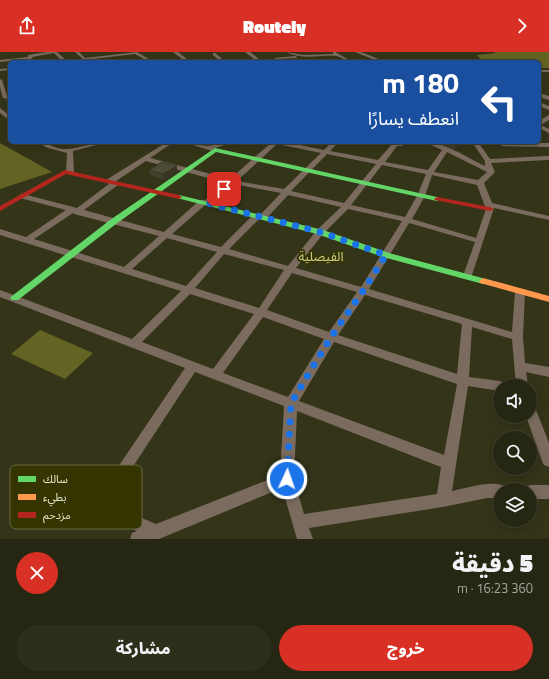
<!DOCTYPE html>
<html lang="ar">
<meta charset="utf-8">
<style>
:root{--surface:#262712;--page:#2e2f1b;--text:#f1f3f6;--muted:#a4a59f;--line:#424432;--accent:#d93025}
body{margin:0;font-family:"Titillium Web","Noto Sans Arabic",sans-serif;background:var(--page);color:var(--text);direction:rtl;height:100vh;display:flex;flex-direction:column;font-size:15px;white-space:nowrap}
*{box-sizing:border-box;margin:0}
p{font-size:13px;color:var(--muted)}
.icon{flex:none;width:22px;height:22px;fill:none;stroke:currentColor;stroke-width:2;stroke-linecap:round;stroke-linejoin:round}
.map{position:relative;height:487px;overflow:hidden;direction:ltr}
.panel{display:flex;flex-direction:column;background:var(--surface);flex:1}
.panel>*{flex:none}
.hud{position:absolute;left:8px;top:8px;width:533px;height:84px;border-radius:6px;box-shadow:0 2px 10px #0003,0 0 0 1px var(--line);direction:rtl;background:#1a4fa0;color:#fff;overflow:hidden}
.controls{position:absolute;left:493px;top:327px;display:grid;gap:8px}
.controls a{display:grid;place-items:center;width:44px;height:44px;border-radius:50%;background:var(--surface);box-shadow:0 2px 10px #0003,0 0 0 1px var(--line);font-size:20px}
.pin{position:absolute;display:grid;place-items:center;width:34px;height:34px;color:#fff;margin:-17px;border-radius:8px;box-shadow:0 2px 6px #0006}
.me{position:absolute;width:44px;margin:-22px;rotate:3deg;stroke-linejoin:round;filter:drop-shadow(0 0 3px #0008)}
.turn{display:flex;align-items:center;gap:14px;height:84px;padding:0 16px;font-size:18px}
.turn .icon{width:52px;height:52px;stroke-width:2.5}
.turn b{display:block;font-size:28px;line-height:34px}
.round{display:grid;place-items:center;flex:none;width:42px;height:42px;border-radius:21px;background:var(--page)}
.overview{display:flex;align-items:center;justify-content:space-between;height:68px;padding:0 16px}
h1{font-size:24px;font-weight:800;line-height:30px}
.primary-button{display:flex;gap:8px;margin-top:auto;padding:8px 16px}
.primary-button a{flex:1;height:46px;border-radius:24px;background:var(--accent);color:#fff;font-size:16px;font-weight:800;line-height:46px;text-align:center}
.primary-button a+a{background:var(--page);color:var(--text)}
header{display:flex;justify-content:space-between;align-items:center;height:52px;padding:0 16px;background:var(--accent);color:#fff;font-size:18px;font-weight:800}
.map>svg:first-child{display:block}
</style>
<header><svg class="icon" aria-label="forward" viewBox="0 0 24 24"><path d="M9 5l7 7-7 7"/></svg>Routely<svg class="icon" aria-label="share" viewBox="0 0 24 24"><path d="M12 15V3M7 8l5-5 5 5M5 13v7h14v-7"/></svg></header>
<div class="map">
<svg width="549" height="487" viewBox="0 0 549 487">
<rect width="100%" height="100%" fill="#333418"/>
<g fill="#636423">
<polygon points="493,0 549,0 549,16 539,16 539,10 483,10 477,3 496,1"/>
<polygon points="0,91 52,120 0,137"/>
<polygon points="40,278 93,301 65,327 11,302"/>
</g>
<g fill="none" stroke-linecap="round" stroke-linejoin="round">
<g fill="#7b6b5e" fill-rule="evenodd">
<polygon points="47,0 57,0 67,9 75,10 63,10 54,1 32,5 33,6 31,7 0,10 0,8 28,5 28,3"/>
<polygon points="75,0 79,0 85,6 137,0 154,10 149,10 135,2 84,8"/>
<polygon points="173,0 178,0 191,10 186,10"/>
<polygon points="245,0 250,0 263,10 258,10"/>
<path d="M 286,0 L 303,3 L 333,2 L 333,0 L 335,0 L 353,10 C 346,10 342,5 336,4 C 319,3 302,8 286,0 Z"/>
<polygon points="355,0 361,0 386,10 380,10"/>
<polygon points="213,1 215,1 226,10 221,10 213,3"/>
<polygon points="296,4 297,6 276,7 274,6"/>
<polygon points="10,16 10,18 0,19 0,17"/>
<rect x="539" y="18" width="10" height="2"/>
<polygon points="0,27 2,28 8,47 3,46 0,35"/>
<polygon points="539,41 549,44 549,48 539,45"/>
<polygon points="539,50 549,54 549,58 539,54"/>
<polygon points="0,56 10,64 10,69 0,61"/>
<polygon points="549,63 549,68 539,74 539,69"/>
<polygon points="543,74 549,77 549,81 541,77 541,75"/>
<path d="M 36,90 C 47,90 56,98 67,97 C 81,96 94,90 108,90 L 73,99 L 74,121 L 70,123 L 66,121 L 67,101 L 48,96 Z"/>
<path d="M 167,90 L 174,90 L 150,106 L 230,127 L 272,90 L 286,90 L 324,98 L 332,90 L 339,90 L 330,99 L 378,108 L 393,91 L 406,90 L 402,94 L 397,94 L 385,110 L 428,118 L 442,98 L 424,90 C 445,90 466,105 485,114 L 485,109 L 472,90 L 478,90 L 490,107 L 549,104 L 549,108 L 491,111 L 495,120 L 484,131 L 492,151 L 549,164 L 549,168 L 494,156 L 471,226 L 468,227 L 463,224 L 475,190 L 409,171 L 369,237 L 512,280 L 515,239 L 520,236 L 525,239 L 523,285 L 525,311 L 549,315 L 549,325 L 526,320 L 528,334 L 516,334 L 512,287 L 472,275 L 469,325 L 500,329 L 504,331 L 506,334 L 500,334 L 500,339 L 468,334 L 452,439 C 468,436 489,428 505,434 L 507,438 L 500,438 L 500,446 L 487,446 L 443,455 L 309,476 L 313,487 L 297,487 L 282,436 L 159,487 L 130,487 L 132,481 L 137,479 C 122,473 103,462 97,446 L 185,316 L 0,245 L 0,238 L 132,287 L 181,239 L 0,183 L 0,177 L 26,185 L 66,158 L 20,146 L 20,142 L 23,142 L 77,156 L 109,132 L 105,130 L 106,128 ZM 277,92 L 321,101 L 284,137 L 237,129 ZM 447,100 L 487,120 L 478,128 L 434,120 ZM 327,102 L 376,112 L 344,151 L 291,139 ZM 146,109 L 226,131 L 205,148 L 200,148 L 164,180 L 84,158 L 118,133 L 119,131 L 116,129 ZM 382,113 L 426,122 L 417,144 L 405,165 L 351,153 ZM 432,123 L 477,133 L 486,157 L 476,186 L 412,167 L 425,144 ZM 233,132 L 281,141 L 260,163 L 254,162 L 221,195 L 172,182 L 205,153 L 210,153 ZM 288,143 L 341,155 L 317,178 L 288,214 L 229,197 L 260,166 L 266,167 ZM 348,157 L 402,169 L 361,235 L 296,216 L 323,182 ZM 73,161 L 74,162 L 159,184 L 124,215 L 34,187 ZM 167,186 L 217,200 L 186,234 L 132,217 ZM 224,202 L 284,218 L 259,256 L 195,236 ZM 292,221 L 357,240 L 329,280 L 267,258 ZM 190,242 L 254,262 L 213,317 L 142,290 ZM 365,243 L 462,272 L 457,322 L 338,283 ZM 263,265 L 324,287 L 288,345 L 223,321 ZM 334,290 L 457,332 L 444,403 L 299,349 ZM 195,320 L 284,354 L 280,423 L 156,472 L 132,462 L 113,445 ZM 297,359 L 441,415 L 437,442 L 304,462 L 294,427 Z"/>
<path d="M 183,90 C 192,90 202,94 208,94 C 217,93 225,90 234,90 L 215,96 L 218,98 L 215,100 Z"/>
<polygon points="504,91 549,91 549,95 502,94 501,93"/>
<polygon points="530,353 535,354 536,358 549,391 549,415 544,413 542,409 526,364 530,364"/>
<polygon points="530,433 549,433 549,447 530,447 530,438 523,438 525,435"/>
</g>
<g fill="#63d668" fill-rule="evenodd">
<polygon points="215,96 437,145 440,147 437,149 216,100 116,172 18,248 12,248 10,246 12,244 110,168"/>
<polygon points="179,143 323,178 389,201 486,227 487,229 483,232 383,205 317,182 177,146 176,145"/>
</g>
<polygon fill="#ff974d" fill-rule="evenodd" points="483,226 549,244 549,250 480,231 479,229"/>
<g fill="#b3261e" fill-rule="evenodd">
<polygon points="65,118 179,143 182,145 179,147 66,122 0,159 0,154"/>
<polygon points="437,145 490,155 494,157 490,159 435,148 434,147"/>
</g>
</g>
<g fill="#43402d">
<polygon points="436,90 469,90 454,97"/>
<polygon points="177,114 177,120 164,128 150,123 149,118"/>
</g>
<g fill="#373424">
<polygon points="455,90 469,90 454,97"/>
<polygon points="177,114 177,120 164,128 163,122"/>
</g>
<polygon fill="#4e4b34" stroke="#373424" points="162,110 177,114 163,122 149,118"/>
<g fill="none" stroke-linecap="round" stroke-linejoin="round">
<polyline stroke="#1a73e8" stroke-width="7" stroke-dasharray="0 12.6" points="224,137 207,151 320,180 386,203 363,239 331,285 291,351 287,427"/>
</g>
<g text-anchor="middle" stroke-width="4" stroke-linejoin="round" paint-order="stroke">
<g font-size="13" fill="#c8cb8a" stroke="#343501">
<text x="321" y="209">الفيصلية</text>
</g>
</g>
<rect x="10" y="413" width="132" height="64" rx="6" fill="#343501" stroke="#696a3c" stroke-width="1"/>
<rect x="18" y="424" width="18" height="6" fill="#63d668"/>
<rect x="18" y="442" width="18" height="6" fill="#ff974d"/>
<rect x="18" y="460" width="18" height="6" fill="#b3261e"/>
<g font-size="11" fill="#e3e5c5">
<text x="43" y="431">سالك</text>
<text x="43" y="449">بطيء</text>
<text x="43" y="467">مزدحم</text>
</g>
</svg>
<div class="controls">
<a><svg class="icon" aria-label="sound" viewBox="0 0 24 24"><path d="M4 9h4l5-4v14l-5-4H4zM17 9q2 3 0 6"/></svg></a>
<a><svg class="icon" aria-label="search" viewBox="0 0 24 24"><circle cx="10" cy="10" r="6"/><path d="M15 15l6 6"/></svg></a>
<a><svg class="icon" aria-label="layers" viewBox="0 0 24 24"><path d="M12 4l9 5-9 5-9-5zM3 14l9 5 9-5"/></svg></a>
</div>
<div class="pin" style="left:224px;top:137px;background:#d93025"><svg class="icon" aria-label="arrive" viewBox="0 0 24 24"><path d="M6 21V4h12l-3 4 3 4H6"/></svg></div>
<svg class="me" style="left:287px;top:427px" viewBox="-20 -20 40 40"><circle r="17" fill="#1a73e8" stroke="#fff" stroke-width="3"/><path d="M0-11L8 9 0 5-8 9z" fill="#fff"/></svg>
<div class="hud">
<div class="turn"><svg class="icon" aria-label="left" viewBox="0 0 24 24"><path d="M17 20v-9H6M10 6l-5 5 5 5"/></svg><div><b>180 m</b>انعطف يسارًا</div></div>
</div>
</div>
<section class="panel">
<div class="overview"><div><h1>5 دقيقة</h1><p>360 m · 16:23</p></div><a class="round" style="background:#d93025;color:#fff"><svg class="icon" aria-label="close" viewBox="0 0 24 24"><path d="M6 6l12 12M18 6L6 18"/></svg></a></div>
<div class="primary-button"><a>خروج</a><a>مشاركة</a></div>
</section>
